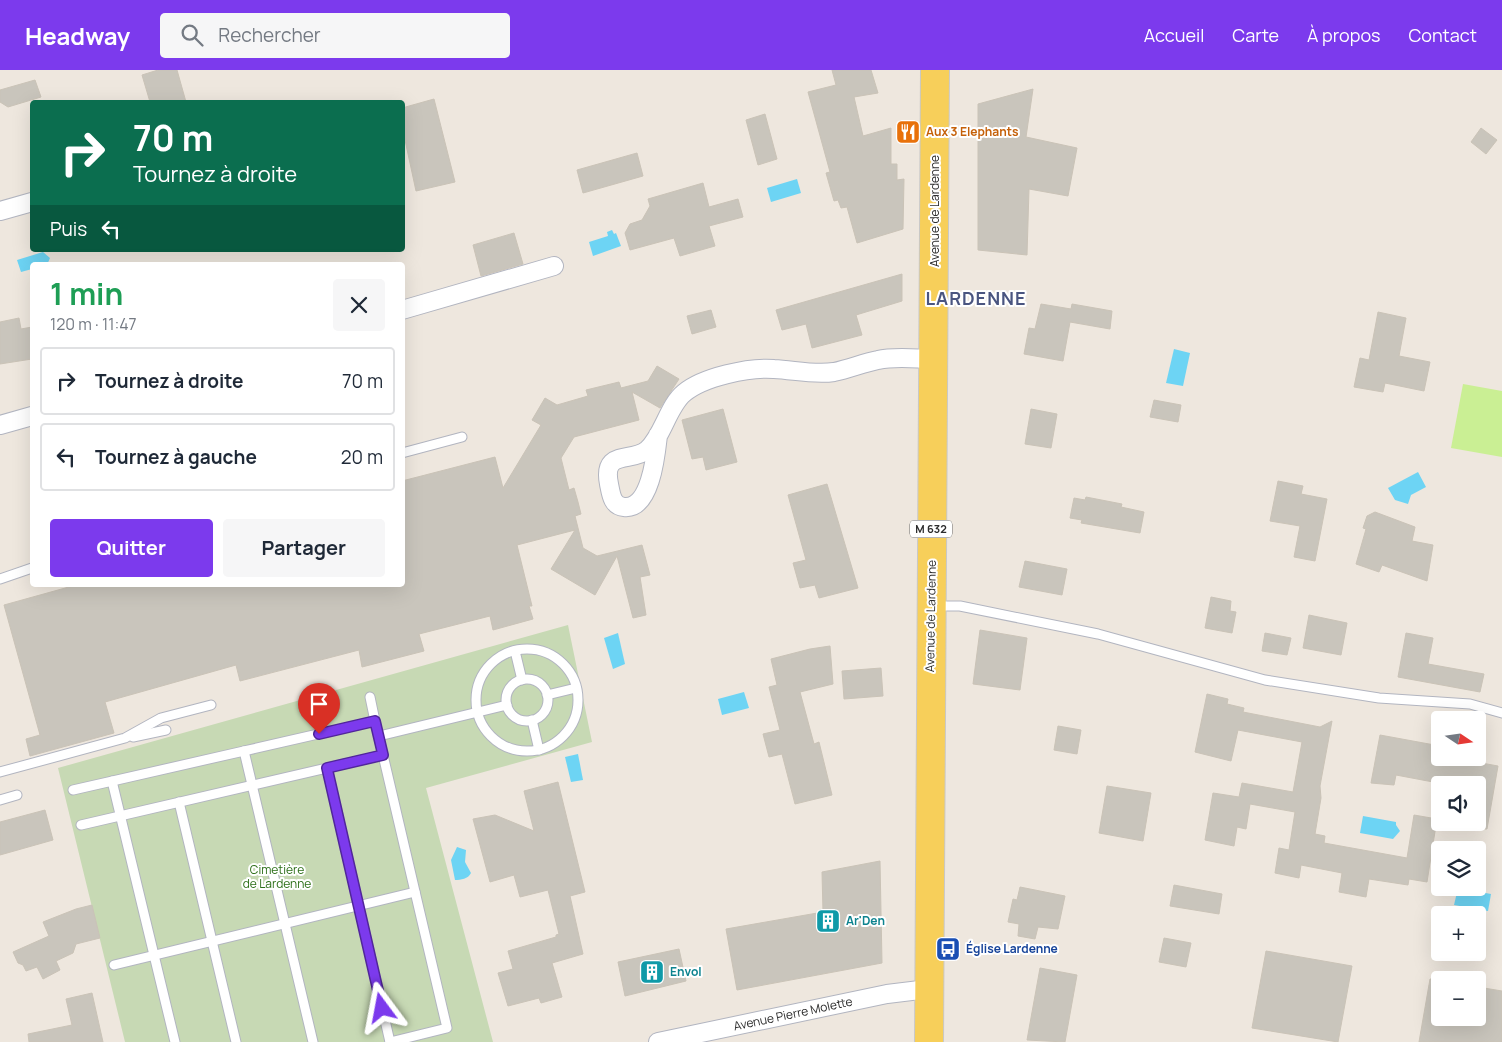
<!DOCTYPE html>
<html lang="fr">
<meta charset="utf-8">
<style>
:root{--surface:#fff;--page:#f6f6f7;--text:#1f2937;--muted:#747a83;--line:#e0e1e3;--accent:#7c3aed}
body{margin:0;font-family:Manrope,sans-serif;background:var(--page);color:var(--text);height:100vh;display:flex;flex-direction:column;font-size:19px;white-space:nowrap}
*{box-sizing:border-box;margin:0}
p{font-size:16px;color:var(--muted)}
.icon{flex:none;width:28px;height:28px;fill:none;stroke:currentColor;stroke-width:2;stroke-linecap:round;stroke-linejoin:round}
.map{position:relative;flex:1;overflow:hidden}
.panel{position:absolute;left:30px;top:192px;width:375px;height:325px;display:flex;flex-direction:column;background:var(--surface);border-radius:5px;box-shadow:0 5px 20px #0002}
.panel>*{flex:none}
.top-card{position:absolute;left:30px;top:30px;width:375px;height:152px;border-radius:5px;box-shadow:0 5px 20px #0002;background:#0b6e4f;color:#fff;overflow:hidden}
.needle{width:32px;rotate:103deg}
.controls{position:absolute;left:1431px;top:641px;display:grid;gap:10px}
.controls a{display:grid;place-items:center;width:55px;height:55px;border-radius:5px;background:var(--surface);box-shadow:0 5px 20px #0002;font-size:25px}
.pin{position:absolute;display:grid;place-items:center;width:42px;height:42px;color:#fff;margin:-51px -21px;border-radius:50% 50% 50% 0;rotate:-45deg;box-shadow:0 0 5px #0007}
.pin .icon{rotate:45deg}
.me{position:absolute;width:55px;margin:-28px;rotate:347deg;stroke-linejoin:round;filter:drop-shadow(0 0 4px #0008)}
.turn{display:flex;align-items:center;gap:18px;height:105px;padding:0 20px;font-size:22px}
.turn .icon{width:65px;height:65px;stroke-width:2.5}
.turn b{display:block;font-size:35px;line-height:42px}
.then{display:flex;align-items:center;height:48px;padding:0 20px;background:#0003;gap:10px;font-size:19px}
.round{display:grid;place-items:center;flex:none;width:52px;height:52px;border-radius:5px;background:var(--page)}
.headline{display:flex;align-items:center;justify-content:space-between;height:85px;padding:0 20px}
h1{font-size:30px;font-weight:700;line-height:38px;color:#1e9e55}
.button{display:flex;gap:10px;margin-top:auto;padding:10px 20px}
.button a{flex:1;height:58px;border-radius:5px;background:var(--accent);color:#fff;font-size:20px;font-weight:700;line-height:58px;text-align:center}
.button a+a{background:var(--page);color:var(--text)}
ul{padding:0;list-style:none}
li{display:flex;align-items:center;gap:15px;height:68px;margin:0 10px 8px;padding:0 10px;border:2px solid var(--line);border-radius:5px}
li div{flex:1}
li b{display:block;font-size:19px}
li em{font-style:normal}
header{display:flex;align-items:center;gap:30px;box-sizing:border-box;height:70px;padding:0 25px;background:var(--accent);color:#fff}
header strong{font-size:24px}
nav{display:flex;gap:28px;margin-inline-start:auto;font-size:18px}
.search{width:350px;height:45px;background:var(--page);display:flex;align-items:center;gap:12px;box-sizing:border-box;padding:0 18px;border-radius:5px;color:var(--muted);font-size:19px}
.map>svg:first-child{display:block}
</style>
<header>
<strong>Headway</strong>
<div class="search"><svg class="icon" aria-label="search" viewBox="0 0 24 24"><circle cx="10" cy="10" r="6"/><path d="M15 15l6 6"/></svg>Rechercher</div>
<nav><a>Accueil</a><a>Carte</a><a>À propos</a><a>Contact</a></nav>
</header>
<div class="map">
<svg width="1502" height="972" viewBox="0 0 1502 972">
<rect width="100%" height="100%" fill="#eee7de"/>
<polygon fill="#c7d9b4" points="568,555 592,672 426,718 493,972 125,972 58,698"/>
<polygon fill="#caef94" points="1463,314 1502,321 1502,387 1451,378"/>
<g fill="#6dd4f4">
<polygon points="797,109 801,123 771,132 767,118"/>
<polygon points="612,160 614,164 616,163 621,176 593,186 589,172 608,166 607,162"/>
<polygon points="43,182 50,188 47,195 32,195 32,199 21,202 17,190"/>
<polygon points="1174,279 1190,283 1183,316 1166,313"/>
<polygon points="1418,402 1426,417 1411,425 1408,434 1395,430 1388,418"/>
<polygon points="618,563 625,594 613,599 604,568"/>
<polygon points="744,622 749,638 722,645 718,629"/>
<polygon points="578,684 583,710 571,712 565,687"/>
<polygon points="1363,746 1396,752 1396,755 1400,761 1393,769 1360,763"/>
<path d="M 457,777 L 466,780 L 465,792 L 471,803 C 468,809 461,810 455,810 L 451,790 Z"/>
<polygon points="1458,818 1491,824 1488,841 1454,835"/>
</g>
<g fill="#c9c5bc" stroke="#cac3b7">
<polygon points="158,0 177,0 186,32 150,32 142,5"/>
<polygon points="832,0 871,0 878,23 854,27 863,66 891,58 891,94 897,94 897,110 904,109 903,159 857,173 847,137 841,138 838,130 834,131 826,103 830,102 808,22 836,15"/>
<polygon points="35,10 41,27 8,37 0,32 0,20"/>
<polygon points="1033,19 1026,67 1077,78 1068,126 1029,119 1027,185 978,180 978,34"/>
<polygon points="434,29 455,112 416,121 402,56 402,38"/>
<polygon points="765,44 777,89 758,95 746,50"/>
<polygon points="1481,58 1497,70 1486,84 1471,72"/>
<polygon points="637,83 643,106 583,123 577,100"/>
<polygon points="703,113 709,137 738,129 743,147 709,156 715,176 680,186 674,168 630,180 625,163 630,154 642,150 650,136 648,129"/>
<polygon points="514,163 523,194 481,206 473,175"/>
<polygon points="902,204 902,231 856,245 862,265 812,278 806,254 782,260 776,240"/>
<polygon points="1041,234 1071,239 1072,234 1112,241 1110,259 1070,252 1063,291 1024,284 1029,258 1035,259"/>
<polygon points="711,240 716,257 692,264 687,246"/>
<polygon points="1378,242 1406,248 1399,286 1430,292 1424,321 1385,313 1383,322 1354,317 1360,288 1369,290"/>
<polygon points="19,248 21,259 32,257 32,289 0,294 0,252"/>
<polygon points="657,296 679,309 660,338 632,322 639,350 574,367 561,388 569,420 574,418 578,432 581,444 575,446 583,478 597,486 642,475 650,505 640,507 646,545 633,548 617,486 595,525 551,499 575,460 517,475 532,536 529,536 533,549 493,560 490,546 419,564 424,581 362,597 359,580 240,611 236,595 105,632 114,663 30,686 26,669 40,665 4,535 76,515 402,515 402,411 495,387 503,418 541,355 532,350 545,328 557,335 588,326 586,320 619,312 621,318 648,311"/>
<polygon points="1154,330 1181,335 1178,352 1150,347"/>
<polygon points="723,339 737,392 706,400 703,387 692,389 682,350"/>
<polygon points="1031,339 1057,344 1051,378 1025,374"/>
<polygon points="1278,411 1303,416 1301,424 1327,429 1315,491 1294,487 1300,456 1270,451"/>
<polygon points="827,414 858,518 819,528 815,515 800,518 793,493 806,490 788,425"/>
<polygon points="1086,427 1122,434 1121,437 1144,442 1140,463 1081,453 1082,450 1070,448 1074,428 1085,430"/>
<polygon points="1375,442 1415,457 1412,471 1433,475 1427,511 1382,495 1379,502 1356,494 1366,459 1363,458 1367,446"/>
<polygon points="1025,491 1067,499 1062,525 1019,517"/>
<polygon points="1211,527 1231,531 1230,541 1236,542 1232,563 1205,558"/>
<polygon points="1309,545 1347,553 1341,585 1303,578"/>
<polygon points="980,560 1027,568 1020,620 973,614"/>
<polygon points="1265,563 1291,568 1287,585 1262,581"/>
<polygon points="1406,563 1433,568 1428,594 1484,604 1480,622 1398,607"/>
<polygon points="830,576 833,614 800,622 814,674 819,672 832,725 795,734 782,684 769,687 763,664 780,660 769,617 777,615 771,589 810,579"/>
<polygon points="881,598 883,626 844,629 842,601"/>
<polygon points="1207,624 1228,629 1227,634 1244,638 1243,642 1320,657 1332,651 1320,716 1321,728 1315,764 1325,766 1324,773 1407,788 1414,745 1437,749 1427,812 1409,809 1408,815 1369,809 1366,827 1339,822 1342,803 1301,795 1299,808 1275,803 1279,778 1289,780 1295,742 1250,734 1246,759 1237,757 1234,776 1205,770 1213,723 1239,727 1242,713 1293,722 1302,672 1238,660 1231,691 1195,682"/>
<polygon points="1058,656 1081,660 1077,684 1054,680"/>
<polygon points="1380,665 1440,676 1440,688 1454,688 1498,696 1487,759 1478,759 1478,715 1449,715 1396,705 1394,715 1371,713"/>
<polygon points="558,712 585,822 570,826 583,884 552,893 562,927 541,933 539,928 508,936 498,903 513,899 508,881 556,867 556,865 559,864 548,820 520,827 514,805 490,812 473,749 495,745 534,761 524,721"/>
<polygon points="1107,716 1151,723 1143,771 1099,763"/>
<polygon points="45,740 53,770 0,785 0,752"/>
<polygon points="880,791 882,893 737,920 726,859 823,842 822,802"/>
<polygon points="1174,815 1222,824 1219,844 1170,836"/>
<polygon points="1020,817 1065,826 1058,859 1038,857 1035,869 1018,866 1019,854 1008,852 1013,829 1017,830"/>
<polygon points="92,835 100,868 76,874 73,883 56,891 60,900 43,909 37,897 26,901 23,895 18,893 13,882 49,866 43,852 76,839"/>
<polygon points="1164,868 1191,873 1186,897 1159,892"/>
<polygon points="679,879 686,911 625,926 618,892"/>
<polygon points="1266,881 1352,896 1338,972 1252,958"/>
<polygon points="1040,898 1077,905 1065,972 1027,970"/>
<polygon points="1430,909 1440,909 1440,948 1478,948 1478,917 1502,921 1502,972 1419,972"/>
<polygon points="92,923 103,972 29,972 28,964 72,955 66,929"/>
</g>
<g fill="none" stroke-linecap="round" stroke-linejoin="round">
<defs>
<g id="lane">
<polyline points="402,383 462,367"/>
<polyline points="0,509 32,498"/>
<polyline points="936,536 960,536 1098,564 1265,610 1379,628 1470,634 1502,643"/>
<circle cx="527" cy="630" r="51"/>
<polyline points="515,581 522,610"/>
<circle cx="527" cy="630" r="21"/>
<polyline points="547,625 576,618"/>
<polyline points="532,650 539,680"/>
<polyline points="375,651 447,958 390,972"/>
<polyline points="379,666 507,635"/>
<polyline points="133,667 166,660"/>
<polyline points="244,681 375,651 370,627"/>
<polyline points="327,698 390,972"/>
<polyline points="0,702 125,668 161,648 211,635"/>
<polyline points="112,711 175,972"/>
<polyline points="73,720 244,681 313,972"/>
<polyline points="0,730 17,725"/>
<polyline points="179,732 236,972"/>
<polyline points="81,755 383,685"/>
<polyline points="114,895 415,822"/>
</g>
<g id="street">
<polyline points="0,141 32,132"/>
<polyline points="402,240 554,196"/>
<polyline points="0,355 32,346"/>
<path d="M 658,365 C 656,383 651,440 624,437 C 612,436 611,424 609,414 C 602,379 631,393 647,380 C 663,366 668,336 684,323 C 703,307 749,297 774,299 C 794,300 814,305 834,302 C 849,299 863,293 878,290 C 895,286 917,289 934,289"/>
<polyline points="658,972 887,924 928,919"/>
</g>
<polyline id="primary" points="929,972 935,0"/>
</defs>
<use href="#lane" stroke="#b2b5c0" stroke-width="11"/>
<use href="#street" stroke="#b2b5c0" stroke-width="20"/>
<use href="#primary" stroke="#c8c8c8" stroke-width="30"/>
<use href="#lane" stroke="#fff" stroke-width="9"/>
<use href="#street" stroke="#fff" stroke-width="18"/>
<use href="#primary" stroke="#f7cf5a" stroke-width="28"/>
</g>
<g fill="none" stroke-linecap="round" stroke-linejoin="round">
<defs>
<polyline id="route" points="319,664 375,651 383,685 327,698 382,938"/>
</defs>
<use href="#route" stroke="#51269a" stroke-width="12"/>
<use href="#route" stroke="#7c3aed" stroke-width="9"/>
</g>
<defs>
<symbol id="restaurant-square" viewBox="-11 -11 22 22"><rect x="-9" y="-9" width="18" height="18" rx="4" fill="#e8710a" stroke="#fff"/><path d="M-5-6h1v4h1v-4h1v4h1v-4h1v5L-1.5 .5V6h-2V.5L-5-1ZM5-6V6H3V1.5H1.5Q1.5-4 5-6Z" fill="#fff"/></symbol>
<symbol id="building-square" viewBox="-11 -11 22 22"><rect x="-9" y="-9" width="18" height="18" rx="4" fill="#0f9aa8" stroke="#fff"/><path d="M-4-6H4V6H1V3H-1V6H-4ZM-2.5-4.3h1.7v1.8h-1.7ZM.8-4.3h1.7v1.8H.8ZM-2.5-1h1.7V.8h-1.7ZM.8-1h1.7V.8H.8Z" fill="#fff"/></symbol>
<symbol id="bus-square" viewBox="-11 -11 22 22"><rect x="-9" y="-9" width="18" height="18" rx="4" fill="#1a4fb4" stroke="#fff"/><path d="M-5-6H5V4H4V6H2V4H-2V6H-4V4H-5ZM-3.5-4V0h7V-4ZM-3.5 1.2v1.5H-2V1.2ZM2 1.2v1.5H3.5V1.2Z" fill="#fff"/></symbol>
</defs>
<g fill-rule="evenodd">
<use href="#restaurant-square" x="894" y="48" width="28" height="28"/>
<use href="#building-square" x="814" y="837" width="28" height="28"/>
<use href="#bus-square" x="934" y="865" width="28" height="28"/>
<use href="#building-square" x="638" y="888" width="28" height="28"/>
</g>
<g text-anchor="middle" stroke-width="4" stroke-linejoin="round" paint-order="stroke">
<rect fill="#fff" stroke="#6b6b6b" stroke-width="1" x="910" y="450.5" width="42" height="17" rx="4"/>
<g font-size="11" font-weight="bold" fill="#2c2c2c">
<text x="931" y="463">M 632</text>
</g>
<g font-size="12" font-weight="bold" fill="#c56008" stroke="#fff" text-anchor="start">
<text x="926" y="66">Aux 3 Elephants</text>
</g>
<g font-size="12" fill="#2c2c2c" stroke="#fff">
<text transform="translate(935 141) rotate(-90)" y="4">Avenue de Lardenne</text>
<text transform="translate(931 546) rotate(-89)" y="4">Avenue de Lardenne</text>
<text transform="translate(793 944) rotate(-12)" y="4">Avenue Pierre Molette</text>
</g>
<g font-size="12" fill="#2b6e17" stroke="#fff">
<text x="277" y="804">Cimetière<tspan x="277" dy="14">de Lardenne</tspan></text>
</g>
<g font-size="12" font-weight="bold" fill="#0d838f" stroke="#fff" text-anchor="start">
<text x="846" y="855">Ar'Den</text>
<text x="670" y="906">Envol</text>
</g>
<g font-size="12" font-weight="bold" fill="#164399" stroke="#fff" text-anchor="start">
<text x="966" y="883">Église Lardenne</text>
</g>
<g font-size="18" font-weight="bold" letter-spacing="1" fill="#4a5580" stroke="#fff">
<text x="976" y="235">LARDENNE</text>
</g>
</g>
</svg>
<div class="controls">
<a><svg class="needle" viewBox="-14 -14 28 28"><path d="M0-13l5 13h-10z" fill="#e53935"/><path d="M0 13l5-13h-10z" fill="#747a83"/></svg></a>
<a><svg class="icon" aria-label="sound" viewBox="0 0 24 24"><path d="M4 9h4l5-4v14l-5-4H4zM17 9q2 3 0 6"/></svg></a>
<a><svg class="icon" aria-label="layers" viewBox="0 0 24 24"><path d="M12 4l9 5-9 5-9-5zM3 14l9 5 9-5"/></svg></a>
<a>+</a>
<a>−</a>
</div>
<div class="pin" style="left:319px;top:664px;background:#d93025"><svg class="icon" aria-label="arrive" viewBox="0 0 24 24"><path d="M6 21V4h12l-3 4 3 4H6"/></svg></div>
<svg class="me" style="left:382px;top:938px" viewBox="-20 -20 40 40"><path d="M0-17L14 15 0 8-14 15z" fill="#7c3aed" stroke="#fff" stroke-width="4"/></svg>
<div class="top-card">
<div class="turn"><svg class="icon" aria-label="right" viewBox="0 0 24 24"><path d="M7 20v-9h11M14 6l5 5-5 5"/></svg><div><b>70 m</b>Tournez à droite</div></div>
<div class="then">Puis<svg class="icon" aria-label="left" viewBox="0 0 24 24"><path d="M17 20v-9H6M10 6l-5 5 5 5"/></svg></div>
</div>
<section class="panel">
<div class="headline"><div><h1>1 min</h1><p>120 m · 11:47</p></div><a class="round"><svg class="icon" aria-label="close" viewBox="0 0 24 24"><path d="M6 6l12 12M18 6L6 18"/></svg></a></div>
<ul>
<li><svg class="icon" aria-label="right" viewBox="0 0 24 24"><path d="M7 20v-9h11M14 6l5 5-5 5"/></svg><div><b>Tournez à droite</b></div><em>70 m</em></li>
<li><svg class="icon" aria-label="left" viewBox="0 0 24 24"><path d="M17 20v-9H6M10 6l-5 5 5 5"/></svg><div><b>Tournez à gauche</b></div><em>20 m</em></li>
</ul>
<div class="button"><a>Quitter</a><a>Partager</a></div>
</section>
</div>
